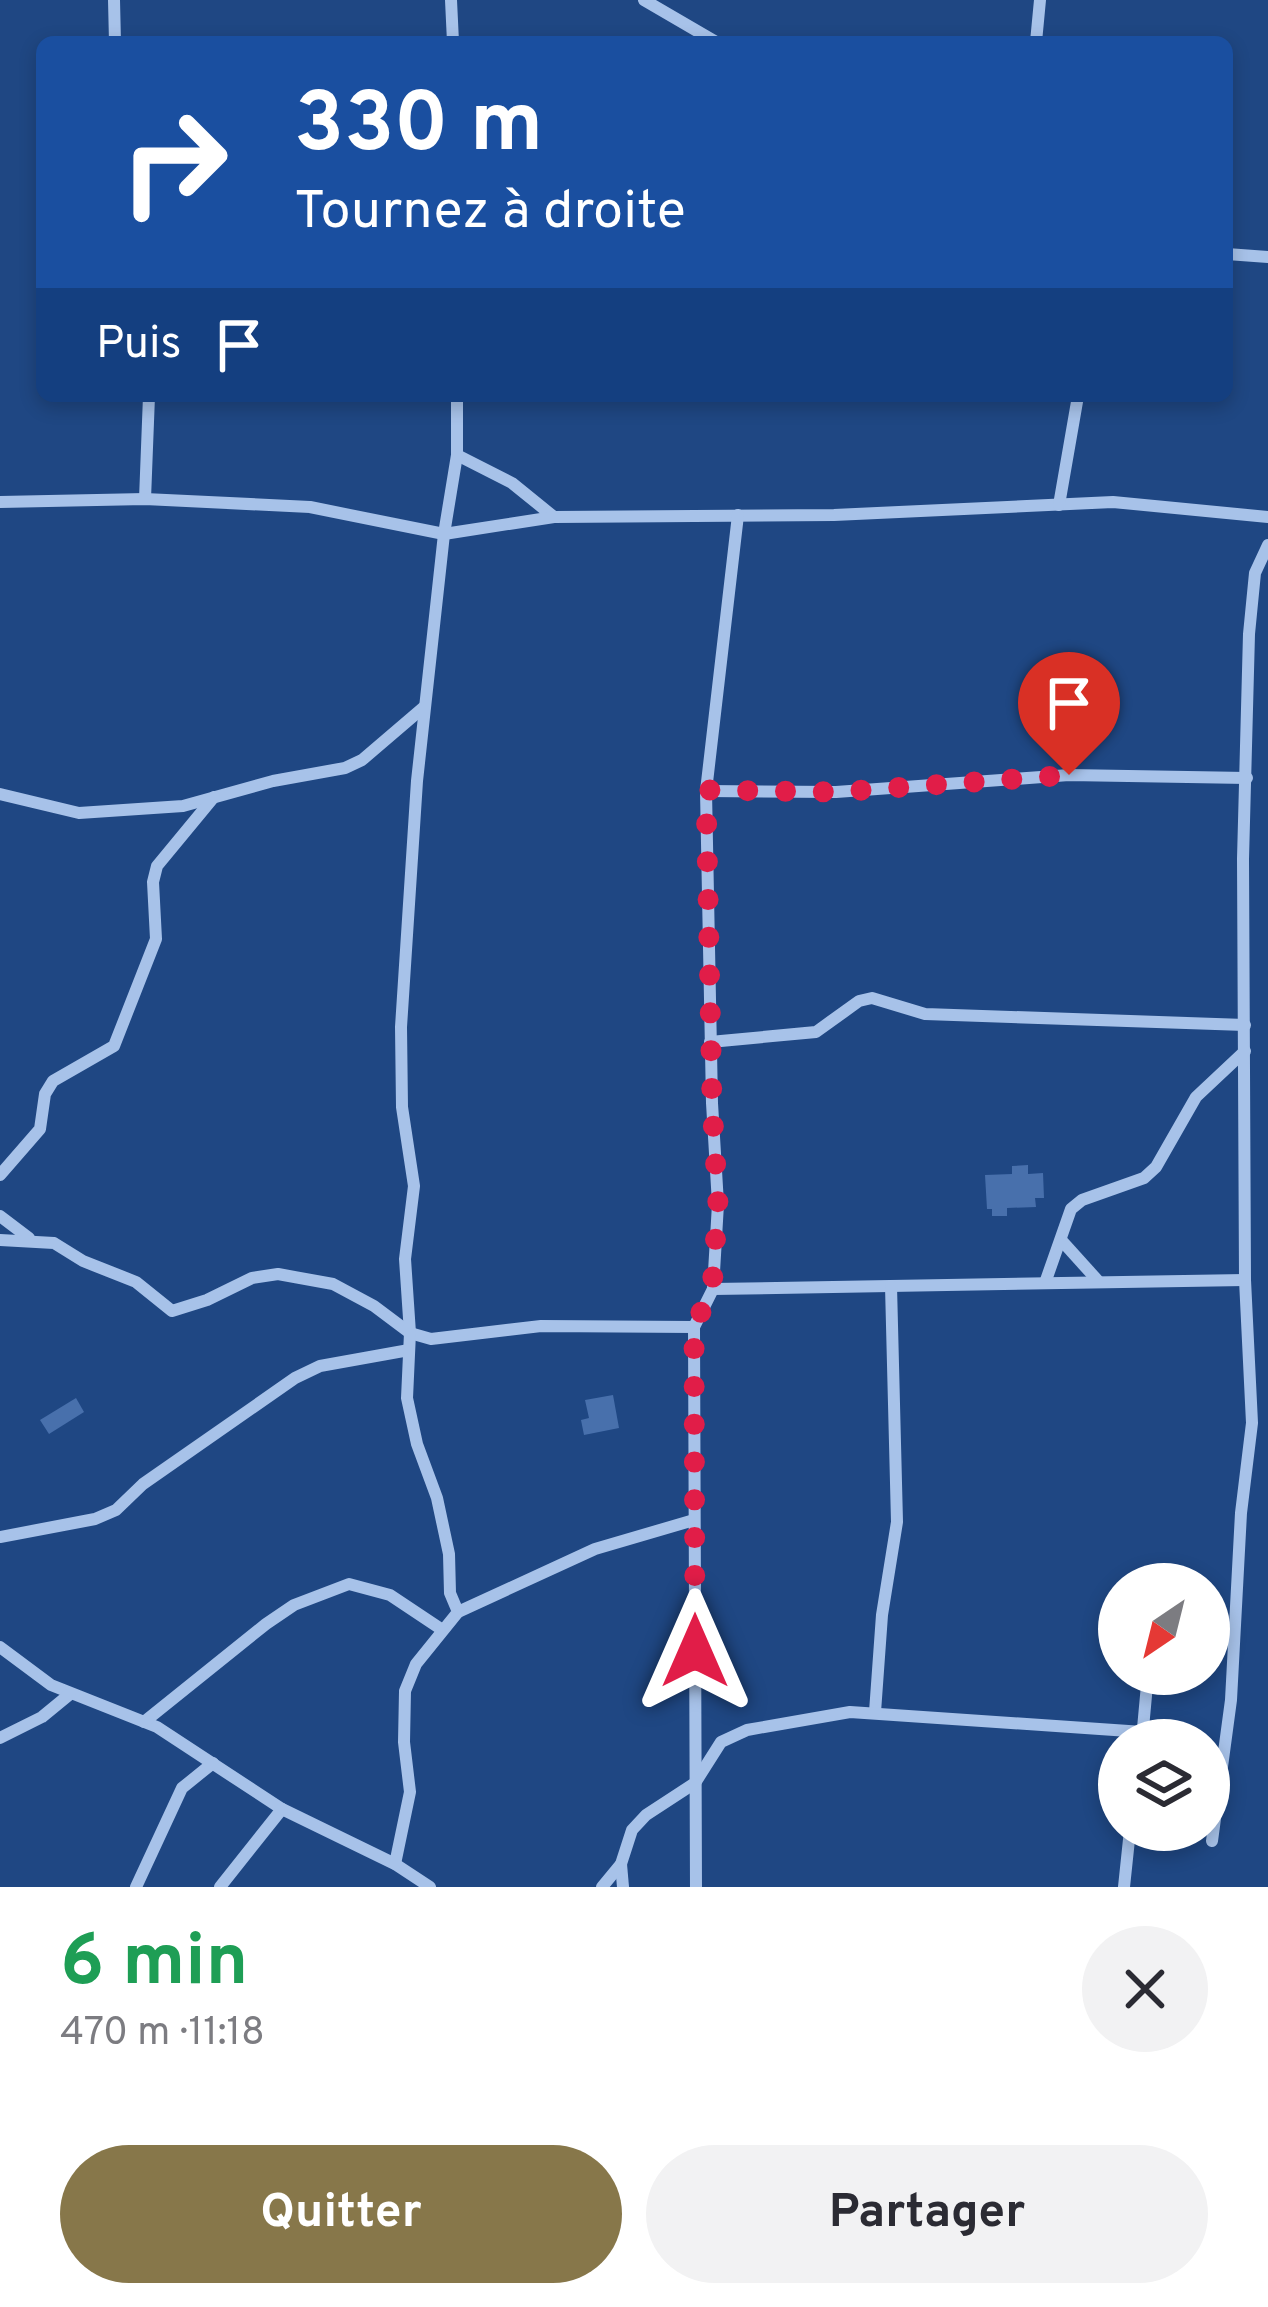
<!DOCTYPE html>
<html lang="fr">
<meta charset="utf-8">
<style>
:root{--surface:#fff;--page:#f2f2f3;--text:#2b2b33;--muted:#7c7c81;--accent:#87774a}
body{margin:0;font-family:Overpass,sans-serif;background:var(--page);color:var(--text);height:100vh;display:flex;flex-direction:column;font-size:45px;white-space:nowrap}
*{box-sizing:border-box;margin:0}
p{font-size:39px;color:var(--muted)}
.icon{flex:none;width:66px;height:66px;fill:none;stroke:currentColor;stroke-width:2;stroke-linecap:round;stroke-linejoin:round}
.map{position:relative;height:1887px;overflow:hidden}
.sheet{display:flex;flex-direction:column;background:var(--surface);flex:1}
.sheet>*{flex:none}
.hud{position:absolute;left:36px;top:36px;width:1197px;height:366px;border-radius:18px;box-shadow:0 6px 18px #0003;background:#1a4fa0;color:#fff;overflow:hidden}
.needle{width:78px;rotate:215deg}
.buttons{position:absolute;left:1098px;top:1563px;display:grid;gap:24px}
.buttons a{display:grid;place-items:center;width:132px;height:132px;border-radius:50%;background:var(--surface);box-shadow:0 6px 18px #0003;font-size:60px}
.pin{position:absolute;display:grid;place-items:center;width:102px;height:102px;color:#fff;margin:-123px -51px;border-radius:50% 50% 50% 0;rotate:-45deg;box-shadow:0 0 12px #0007}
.pin .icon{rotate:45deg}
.me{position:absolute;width:132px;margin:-66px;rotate:0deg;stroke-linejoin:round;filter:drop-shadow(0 0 9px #0008)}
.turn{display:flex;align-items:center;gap:42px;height:252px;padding:0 60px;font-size:54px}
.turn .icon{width:156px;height:156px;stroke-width:2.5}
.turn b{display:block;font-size:84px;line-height:102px}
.then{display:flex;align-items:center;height:114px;padding:0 60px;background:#0003;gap:24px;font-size:45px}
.round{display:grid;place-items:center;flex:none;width:126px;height:126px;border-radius:63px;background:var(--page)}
.summary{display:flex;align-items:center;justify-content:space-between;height:204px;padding:0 60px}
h1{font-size:72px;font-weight:700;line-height:90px;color:#1e9e55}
.action{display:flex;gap:24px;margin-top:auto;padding:24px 60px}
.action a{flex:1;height:138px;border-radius:72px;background:var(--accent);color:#fff;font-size:48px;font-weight:700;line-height:138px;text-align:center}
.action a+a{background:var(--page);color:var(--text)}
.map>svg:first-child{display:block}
</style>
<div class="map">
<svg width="1268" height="1887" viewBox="0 0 1268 1887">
<rect width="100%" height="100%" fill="#1f4783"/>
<g fill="#4870ac">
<polygon points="1028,1165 1028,1174 1043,1173 1044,1198 1035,1198 1036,1207 1007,1208 1007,1216 992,1216 992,1209 987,1209 985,1175 1012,1174 1012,1166"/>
<polygon points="613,1395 619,1428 584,1435 581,1420 589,1418 585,1400"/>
<polygon points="76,1398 84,1412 49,1434 40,1420"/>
</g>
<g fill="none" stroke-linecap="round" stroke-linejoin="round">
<g stroke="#a7c2e9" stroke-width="12">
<polyline points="114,0 115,42"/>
<polyline points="451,0 453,42"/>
<polyline points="644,0 716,42"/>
<polyline points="1036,42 1040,0"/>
<polyline points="1227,254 1268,257"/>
<polyline points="457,455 512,483 554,517"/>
<polyline points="145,499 149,396"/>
<polyline points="0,502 145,499 310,507 444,534 554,517 834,515 1113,502 1268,517"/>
<polyline points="1059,505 1078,396"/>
<polyline points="706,791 836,792 1069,775 1247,778"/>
<polyline points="0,794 79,813 183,806 273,781 345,768 362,760 424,707"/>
<polyline points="710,1042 816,1032 859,1001 872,998 925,1014 1245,1025"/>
<polyline points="0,1175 40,1129 45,1094 53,1081 114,1046 156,939 153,882 157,866 214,797"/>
<polyline points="0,1216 29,1238"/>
<polyline points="0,1240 54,1243 83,1261 136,1282 172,1311 207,1300 252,1278 278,1274 333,1284 374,1306 410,1333 431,1339 541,1326 694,1327"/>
<polyline points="1062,1241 1099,1282"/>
<polyline points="1045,1283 1071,1209 1082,1200 1144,1178 1156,1167 1196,1097 1245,1051"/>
<polyline points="713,1289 1245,1280"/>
<polyline points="0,1537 95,1519 116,1510 143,1484 295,1378 320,1366 409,1350"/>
<polyline points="458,1612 595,1549 694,1520"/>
<polyline points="0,1647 51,1685 157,1727 282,1809 395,1864 430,1887"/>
<polyline points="875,1712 882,1615 897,1522 891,1286"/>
<polyline points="144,1722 266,1624 294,1605 349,1584 390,1595 441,1629"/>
<polyline points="0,1738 42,1717 70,1694"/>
<polyline points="1142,1739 1148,1674"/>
<polyline points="1212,1841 1231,1700 1241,1513 1252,1423 1245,1280 1243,859 1249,634 1255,573 1268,545"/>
<polyline points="395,1864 410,1792 404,1742 405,1691 416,1664 458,1612 450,1593 449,1554 437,1498 417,1444 407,1398 410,1333 405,1259 414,1186 402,1107 401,1027 417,781 444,534 457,455 457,396"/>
<polyline points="621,1864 623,1887"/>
<polyline points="136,1887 182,1788 213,1763"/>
<polyline points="220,1887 282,1809"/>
<polyline points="602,1887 621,1864 632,1830 646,1815 695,1783 721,1742 747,1730 850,1712 1143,1732"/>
<polyline points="696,1887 694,1327 713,1289 718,1204 712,1103 706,791 738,515"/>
<polyline points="1124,1887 1130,1830"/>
</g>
</g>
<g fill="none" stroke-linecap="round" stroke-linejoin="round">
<polyline stroke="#e11d48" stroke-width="21" stroke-dasharray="0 37.8" points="695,1651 694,1327 712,1289 718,1204 712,1103 706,790 836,792 1069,775"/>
</g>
</svg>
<div class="buttons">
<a><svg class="needle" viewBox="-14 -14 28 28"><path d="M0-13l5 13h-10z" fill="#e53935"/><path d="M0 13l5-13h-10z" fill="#7c7c81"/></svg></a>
<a><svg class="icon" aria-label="layers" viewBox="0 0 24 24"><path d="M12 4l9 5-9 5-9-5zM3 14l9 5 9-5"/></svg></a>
</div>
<div class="pin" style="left:1069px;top:775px;background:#d93025"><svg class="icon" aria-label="arrive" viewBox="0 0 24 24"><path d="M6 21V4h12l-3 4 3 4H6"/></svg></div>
<svg class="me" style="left:695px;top:1651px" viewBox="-20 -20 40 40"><path d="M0-17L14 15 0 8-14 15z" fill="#e11d48" stroke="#fff" stroke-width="4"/></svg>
<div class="hud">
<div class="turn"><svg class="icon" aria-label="right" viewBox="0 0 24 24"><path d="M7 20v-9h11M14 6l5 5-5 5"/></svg><div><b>330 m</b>Tournez à droite</div></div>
<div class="then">Puis<svg class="icon" aria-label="arrive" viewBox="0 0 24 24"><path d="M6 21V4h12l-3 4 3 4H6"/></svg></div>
</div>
</div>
<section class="sheet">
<div class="summary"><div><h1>6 min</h1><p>470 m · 11:18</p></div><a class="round"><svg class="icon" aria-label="close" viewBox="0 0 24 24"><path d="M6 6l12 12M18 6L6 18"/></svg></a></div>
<div class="action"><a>Quitter</a><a>Partager</a></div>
</section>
